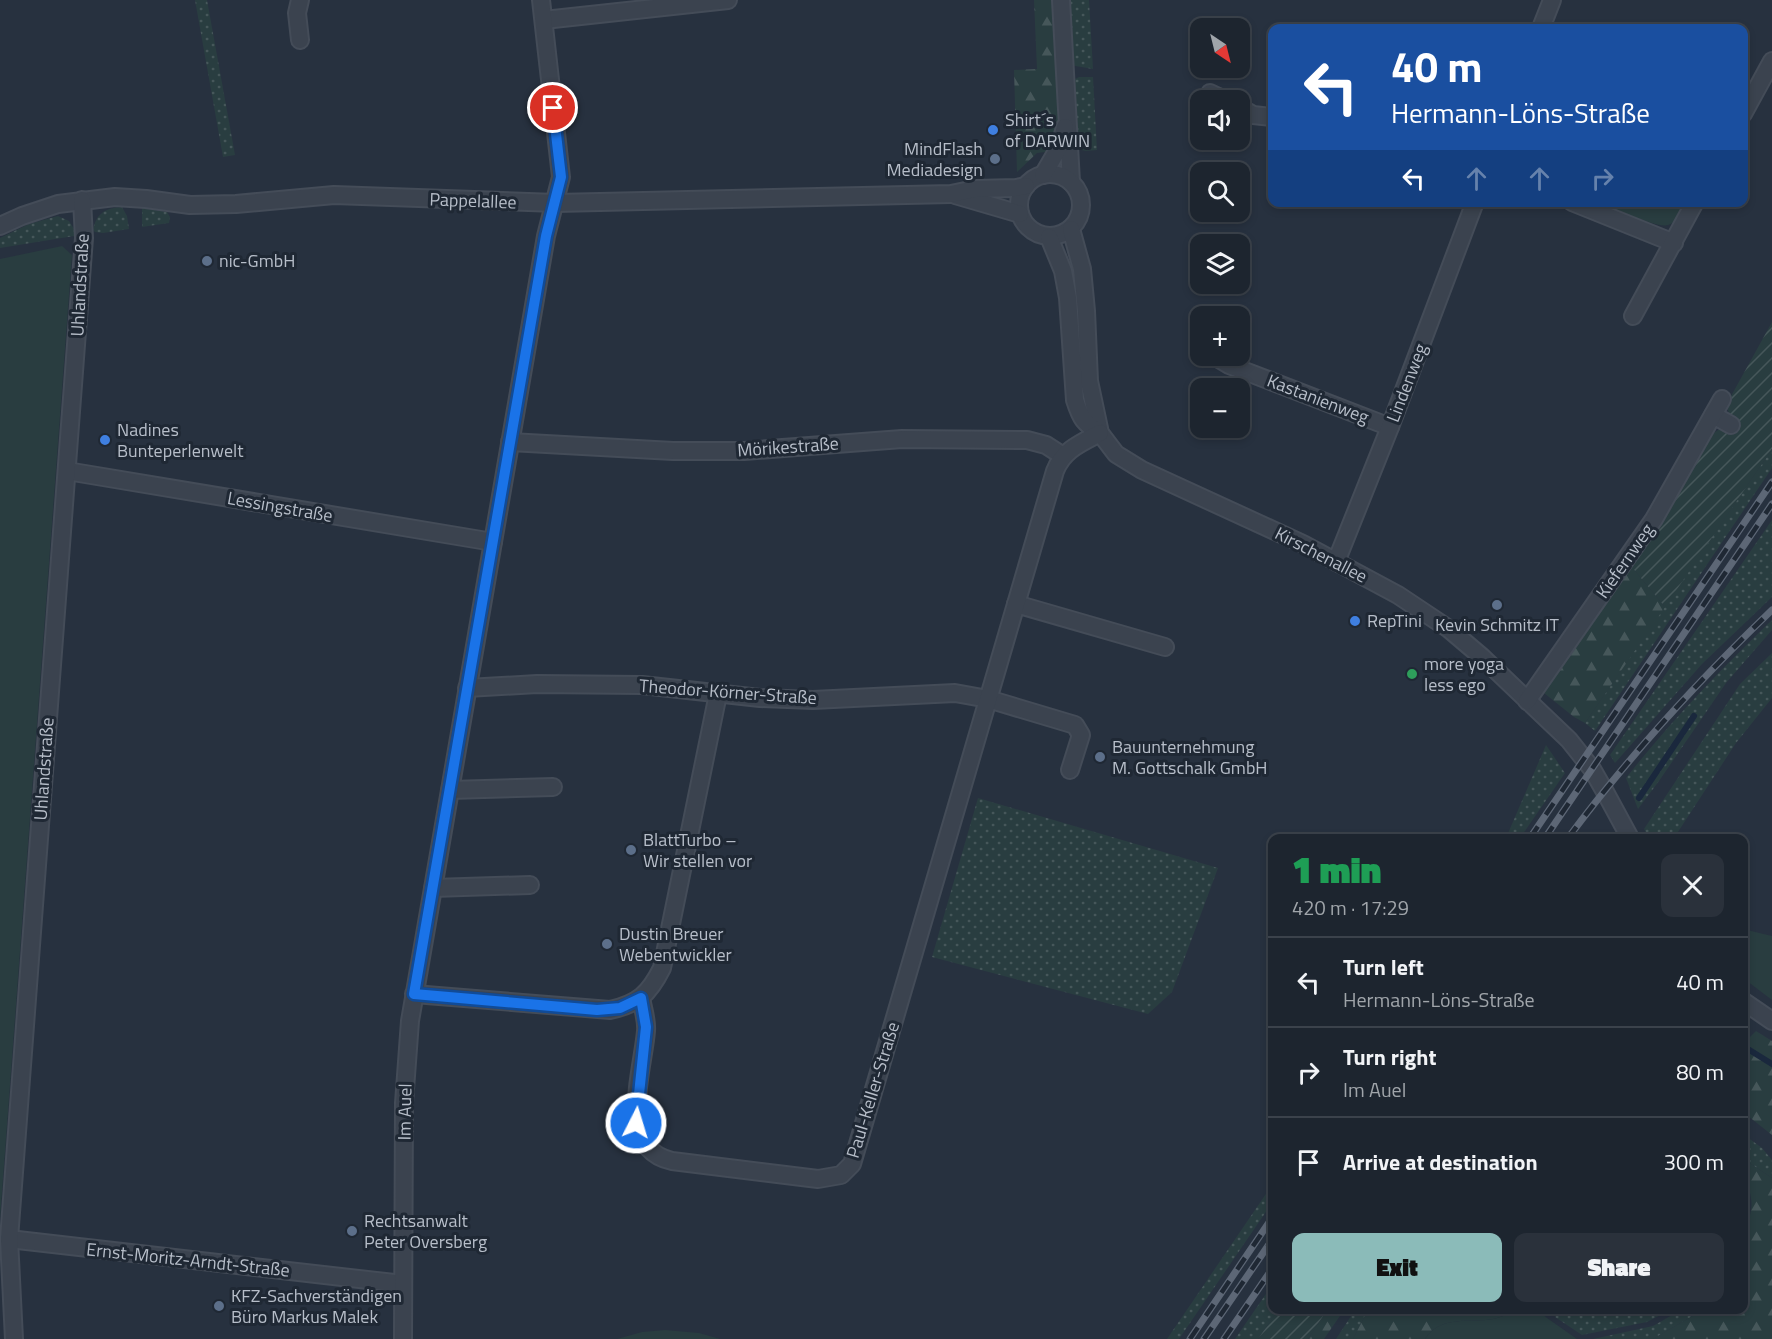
<!DOCTYPE html>
<meta charset="utf-8">
<style>
:root{--surface:#1d252f;--page:#2a313b;--text:#f1f3f6;--muted:#a0a5aa;--line:#3b424b;--accent:#8bbbb9}
body{margin:0;font-family:"Titillium Web",sans-serif;background:var(--page);color:var(--text);height:100vh;display:flex;flex-direction:column;font-size:22px;white-space:nowrap}
*{box-sizing:border-box;margin:0}
p{font-size:20px;color:var(--muted)}
.icon{flex:none;width:33px;height:33px;fill:none;stroke:currentColor;stroke-width:2;stroke-linecap:round;stroke-linejoin:round}
.map{position:relative;flex:1;overflow:hidden}
.sheet{position:absolute;left:1268px;top:834px;width:480px;height:480px;display:flex;flex-direction:column;background:var(--surface);border-radius:12px;box-shadow:0 3px 9px #0003,0 0 0 2px var(--line)}
.sheet>*{flex:none}
.top-card{position:absolute;left:1268px;top:24px;width:480px;height:183px;border-radius:12px;box-shadow:0 3px 9px #0003,0 0 0 2px var(--line);background:#1a4fa0;color:#fff;overflow:hidden}
.needle{width:39px;rotate:145deg}
.controls{position:absolute;left:1190px;top:18px;display:grid;gap:12px}
.controls a{display:grid;place-items:center;width:60px;height:60px;border-radius:12px;background:var(--surface);box-shadow:0 3px 9px #0003,0 0 0 2px var(--line);font-size:30px}
.pin{position:absolute;display:grid;place-items:center;width:51px;height:51px;color:#fff;margin:-26px;border:3px solid #fff;border-radius:50%;box-shadow:0 2px 6px #0007}
.me{position:absolute;width:66px;margin:-33px;rotate:5deg;stroke-linejoin:round;filter:drop-shadow(0 0 4px #0008)}
.turn{display:flex;align-items:center;gap:21px;height:126px;padding:0 24px;font-size:27px}
.turn .icon{width:78px;height:78px;stroke-width:2.5}
.turn b{display:block;font-size:42px;line-height:51px}
.lanes{display:flex;align-items:center;height:57px;padding:0 24px;background:#0003;justify-content:center;gap:30px;direction:ltr}
.lanes .off{opacity:.35}
.round{display:grid;place-items:center;flex:none;width:63px;height:63px;border-radius:12px;background:var(--page)}
.head{display:flex;align-items:center;justify-content:space-between;height:102px;padding:0 24px}
h1{font-size:36px;font-weight:800;line-height:45px;color:#1e9e55}
.button{display:flex;gap:12px;margin-top:auto;padding:12px 24px}
.button a{flex:1;height:69px;border-radius:12px;background:var(--accent);color:#111;font-size:24px;font-weight:800;line-height:69px;text-align:center}
.button a+a{background:var(--page);color:var(--text)}
ul{padding:0;list-style:none}
li{display:flex;align-items:center;gap:18px;height:90px;padding:0 24px;border-top:2px solid var(--line)}
li div{flex:1}
li b{display:block;font-size:22px}
li em{font-style:normal}
.map>svg:first-child{display:block}
</style>
<div class="map">
<svg width="1772" height="1339" viewBox="0 0 1772 1339">
<defs>
<pattern id="grass-dots" width="8" height="8" patternUnits="userSpaceOnUse" patternTransform="scale(1.5)"><rect width="8" height="8" fill="#293d40"/><path d="M2 2h.1M6 6h.1" fill="none" stroke="#46575a" stroke-width="1.8" stroke-linecap="round"/></pattern>
<pattern id="forest-firs" width="22" height="20" patternUnits="userSpaceOnUse" patternTransform="scale(1.5)"><rect width="22" height="20" fill="#293d40"/><path d="M5 1l3.5 6h-7zM16 11l3.5 6h-7z" fill="#46575a"/></pattern>
<pattern id="garden-furrows" width="10" height="10" patternUnits="userSpaceOnUse" patternTransform="scale(1.5)"><rect width="10" height="10" fill="#293d40"/><path d="M-1 1l2-2M0 10L10 0M9 11l2-2" fill="none" stroke="#46575a"/></pattern>
</defs>
<rect width="100%" height="100%" fill="#27313f"/>
<g fill="url(#grass-dots)">
<polygon points="195,0 207,0 235,155 223,157"/>
<polygon points="1067,0 1089,0 1093,69 1070,65"/>
<polygon points="1079,77 1093,77 1097,150 1086,151 1077,149 1071,81"/>
<path d="M 122,207 L 127,216 L 129,229 L 103,233 L 95,232 L 93,230 C 96,213 106,208 122,207 Z"/>
<polygon points="142,208 167,212 170,217 169,223 142,227"/>
<polygon points="58,216 69,221 76,232 74,236 0,248 0,238 29,224"/>
<polygon points="1772,449 1772,468 1595,731 1585,723"/>
<polygon points="1772,520 1772,597 1702,664 1615,763 1610,755"/>
<path d="M 1772,620 L 1772,630 L 1726,683 L 1659,781 L 1638,809 L 1626,778 C 1670,722 1720,670 1772,620 Z"/>
<polygon points="1772,653 1772,698 1736,743 1674,838 1649,838 1644,829 1740,684"/>
<polygon points="1546,745 1565,773 1520,838 1506,838"/>
<polygon points="978,798 1218,868 1172,992 1148,1014 932,957"/>
<polygon points="1743,1134 1762,1148 1772,1160 1772,1178 1748,1162 1743,1166"/>
<polygon points="1272,1185 1272,1203 1179,1339 1167,1339"/>
<polygon points="1272,1285 1272,1310 1278,1310 1258,1339 1235,1339"/>
<polygon points="1355,1310 1368,1310 1353,1339 1336,1339"/>
<polygon points="1560,1310 1670,1310 1647,1322 1582,1335 1555,1317"/>
<polygon points="1681,1310 1703,1310 1653,1339 1593,1339 1653,1326"/>
</g>
<g fill="url(#forest-firs)">
<polygon points="1034,0 1055,0 1061,126 1052,151 1037,153 1017,172 1014,70 1037,69"/>
<polygon points="1631,566 1665,607 1585,723 1574,717 1544,693"/>
<polygon points="1756,1031 1772,1041 1772,1135 1743,1112 1743,1044"/>
<path d="M 1748,1162 L 1772,1178 L 1772,1339 L 1653,1339 L 1703,1310 L 1743,1310 L 1743,1232 C 1751,1218 1754,1205 1749,1189 C 1746,1180 1743,1176 1743,1166 Z"/>
<polygon points="1327,1310 1344,1310 1324,1339 1308,1339"/>
<path d="M 1368,1310 L 1517,1310 C 1507,1315 1497,1319 1486,1320 C 1464,1322 1439,1317 1425,1339 L 1353,1339 Z"/>
</g>
<g fill="#293d40">
<path d="M 1599,203 L 1685,202 L 1685,203 C 1681,210 1677,223 1668,225 C 1658,229 1612,207 1599,203 Z"/>
<polygon points="62,246 72,255 0,1219 0,259"/>
<polygon points="1743,929 1772,936 1772,1000 1743,978"/>
<path d="M 1517,1310 L 1538,1310 L 1547,1318 L 1577,1339 L 1425,1339 C 1439,1317 1464,1322 1486,1320 C 1497,1319 1507,1315 1517,1310 Z"/>
<polygon points="665,1330 699,1333 720,1339 617,1339 642,1332"/>
</g>
<g fill="url(#garden-furrows)">
<polygon points="1772,322 1772,449 1665,607 1631,566 1666,514 1711,435 1721,428 1730,418 1727,406 1730,398"/>
<polygon points="1278,1310 1327,1310 1308,1339 1258,1339"/>
</g>
<g fill="none" stroke-linecap="round" stroke-linejoin="round">
<g stroke="#1a283d" stroke-width="6">
<polyline points="1639,798 1694,716"/>
<polyline points="1743,1046 1772,1064"/>
</g>
<defs>
<g id="minor">
<polyline points="1061,0 1071,182"/>
<polyline points="544,20 728,0"/>
<polyline points="1541,28 1552,0"/>
<polyline points="300,40 297,13 300,0"/>
<polyline points="1210,93 1225,100"/>
<polyline points="1239,107 1253,115 1272,117"/>
<polyline points="1743,114 1772,61"/>
<circle cx="1050" cy="205" r="31"/>
<polyline points="1043,175 1060,146 1065,127"/>
<polyline points="955,195 1020,214"/>
<polyline points="1572,202 1674,243"/>
<polyline points="0,226 22,216 58,204 115,197 146,199 190,205 236,204 334,195 556,203 951,194 975,189 1016,188 1026,186"/>
<polyline points="1071,229 1082,269 1086,311 1089,381 1100,433 1116,454 1142,470 1303,544 1398,595 1449,629 1482,657 1569,740 1592,769 1604,790 1630,838"/>
<path d="M 1049,237 L 1063,271 L 1068,298 L 1075,400 C 1081,419 1084,423 1100,433"/>
<polyline points="1633,316 1695,202"/>
<polyline points="1214,356 1229,365 1390,427"/>
<polyline points="1713,415 1731,425"/>
<polyline points="510,442 673,451 744,451 902,439 1027,440 1046,445 1063,456"/>
<polyline points="67,471 493,542"/>
<polyline points="1336,562 1390,427 1475,202"/>
<polyline points="1016,604 1165,647"/>
<polyline points="467,688 537,684 642,685 760,698 813,700 955,693 988,699 1075,725 1081,735 1070,770"/>
<polyline points="1527,701 1654,519 1722,399"/>
<polyline points="450,790 553,787"/>
<polyline points="433,888 530,885"/>
<path d="M 414,994 L 610,1010 C 638,1004 649,994 662,968 L 718,694"/>
<path d="M 641,998 C 643,1009 647,1020 646,1031 C 643,1070 616,1149 672,1161 L 818,1179 L 841,1175 L 852,1164 L 1055,471 C 1063,450 1081,443 1100,433"/>
<polyline points="1743,1001 1772,1021"/>
<polyline points="9,1239 403,1284"/>
<polyline points="14,1339 9,1239 84,238 82,200"/>
<polyline points="403,1339 404,1103 410,1021 546,236 561,177 541,0"/>
</g>
</defs>
<use href="#minor" stroke="#444c58" stroke-width="20"/>
<use href="#minor" stroke="#3b434f" stroke-width="16"/>
<defs>
<g id="rail">
<polyline points="1530,838 1772,482"/>
<polyline points="1545,838 1772,504"/>
<path d="M 1568,838 C 1629,756 1698,681 1772,610"/>
<polyline points="1190,1339 1272,1218"/>
<polyline points="1204,1339 1272,1240"/>
<polyline points="1224,1339 1272,1269"/>
</g>
</defs>
<use href="#rail" stroke="#5d6776" stroke-width="7"/>
<use href="#rail" stroke="#1f2834" stroke-width="4.5" stroke-dasharray="14" stroke-linecap="butt"/>
</g>
<g fill="none" stroke-linecap="round" stroke-linejoin="round">
<defs>
<polyline id="route" points="553,108 561,177 546,236 414,994 597,1010 620,1008 641,998 646,1027 636,1123"/>
</defs>
<use href="#route" stroke="#114b97" stroke-width="15"/>
<use href="#route" stroke="#1a73e8" stroke-width="10"/>
</g>
<g fill="#3f7fe0" stroke="#1f2834" stroke-width="2">
<circle cx="993" cy="130" r="6"/>
<circle cx="105" cy="440" r="6"/>
<circle cx="1355" cy="621" r="6"/>
</g>
<g fill="#5c6f8a" stroke="#1f2834" stroke-width="2">
<circle cx="995" cy="159" r="6"/>
<circle cx="207" cy="261" r="6"/>
<circle cx="1497" cy="605" r="6"/>
<circle cx="1100" cy="757" r="6"/>
<circle cx="631" cy="850" r="6"/>
<circle cx="607" cy="944" r="6"/>
<circle cx="352" cy="1231" r="6"/>
<circle cx="219" cy="1306" r="6"/>
</g>
<circle fill="#2e9e5b" stroke="#1f2834" stroke-width="2" cx="1412" cy="674" r="6"/>
<g text-anchor="middle" stroke-width="6" stroke-linejoin="round" paint-order="stroke">
<g font-size="18" fill="#b7bec9" stroke="#1f2834" text-anchor="start">
<text x="1005" y="126">Shirt´s<tspan x="1005" dy="21">of DARWIN</tspan></text>
<text x="983" y="155" text-anchor="end">MindFlash<tspan x="983" dy="21">Mediadesign</tspan></text>
<text x="219" y="267">nic-GmbH</text>
<text x="117" y="436">Nadines<tspan x="117" dy="21">Bunteperlenwelt</tspan></text>
<text x="1367" y="627">RepTini</text>
<text x="1497" y="631" text-anchor="middle">Kevin Schmitz IT</text>
<text x="1424" y="670">more yoga<tspan x="1424" dy="21">less ego</tspan></text>
<text x="1112" y="753">Bauunternehmung<tspan x="1112" dy="21">M. Gottschalk GmbH</tspan></text>
<text x="643" y="846">BlattTurbo –<tspan x="643" dy="21">Wir stellen vor</tspan></text>
<text x="619" y="940">Dustin Breuer<tspan x="619" dy="21">Webentwickler</tspan></text>
<text x="364" y="1227">Rechtsanwalt<tspan x="364" dy="21">Peter Oversberg</tspan></text>
<text x="231" y="1302">KFZ-Sachverständigen<tspan x="231" dy="21">Büro Markus Malek</tspan></text>
</g>
<g font-size="18" fill="#b7bec9" stroke="#1f2834">
<text transform="translate(473 201) rotate(2)" y="6">Pappelallee</text>
<text transform="translate(80 285) rotate(-87)" y="6">Uhlandstraße</text>
<text transform="translate(1407 383) rotate(-69)" y="6">Lindenweg</text>
<text transform="translate(1318 399) rotate(21)" y="6">Kastanienweg</text>
<text transform="translate(788 447) rotate(-4)" y="6">Mörikestraße</text>
<text transform="translate(280 507) rotate(10)" y="6">Lessingstraße</text>
<text transform="translate(1321 555) rotate(27)" y="6">Kirschenallee</text>
<text transform="translate(1625 561) rotate(-55)" y="6">Kiefernweg</text>
<text transform="translate(728 692) rotate(4)" y="6">Theodor-Körner-Straße</text>
<text transform="translate(44 769) rotate(-86)" y="6">Uhlandstraße</text>
<text transform="translate(873 1090) rotate(-73)" y="6">Paul-Keller-Straße</text>
<text transform="translate(405 1112) rotate(-89)" y="6">Im Auel</text>
<text transform="translate(188 1260) rotate(6)" y="6">Ernst-Moritz-Arndt-Straße</text>
</g>
</g>
</svg>
<div class="controls">
<a><svg class="needle" viewBox="-14 -14 28 28"><path d="M0-13l5 13h-10z" fill="#e53935"/><path d="M0 13l5-13h-10z" fill="#a0a5aa"/></svg></a>
<a><svg class="icon" aria-label="sound" viewBox="0 0 24 24"><path d="M4 9h4l5-4v14l-5-4H4zM17 9q2 3 0 6"/></svg></a>
<a><svg class="icon" aria-label="search" viewBox="0 0 24 24"><circle cx="10" cy="10" r="6"/><path d="M15 15l6 6"/></svg></a>
<a><svg class="icon" aria-label="layers" viewBox="0 0 24 24"><path d="M12 4l9 5-9 5-9-5zM3 14l9 5 9-5"/></svg></a>
<a>+</a>
<a>−</a>
</div>
<div class="pin" style="left:553px;top:108px;background:#d93025"><svg class="icon" aria-label="arrive" viewBox="0 0 24 24"><path d="M6 21V4h12l-3 4 3 4H6"/></svg></div>
<svg class="me" style="left:636px;top:1123px" viewBox="-20 -20 40 40"><circle r="17" fill="#1a73e8" stroke="#fff" stroke-width="3"/><path d="M0-11L8 9 0 5-8 9z" fill="#fff"/></svg>
<div class="top-card">
<div class="turn"><svg class="icon" aria-label="left" viewBox="0 0 24 24"><path d="M17 20v-9H6M10 6l-5 5 5 5"/></svg><div><b>40 m</b>Hermann-Löns-Straße</div></div>
<div class="lanes"><svg class="icon" aria-label="left" viewBox="0 0 24 24"><path d="M17 20v-9H6M10 6l-5 5 5 5"/></svg><svg class="icon off" aria-label="ahead" viewBox="0 0 24 24"><path d="M12 20V5M6 11l6-6 6 6"/></svg><svg class="icon off" aria-label="ahead" viewBox="0 0 24 24"><path d="M12 20V5M6 11l6-6 6 6"/></svg><svg class="icon off" aria-label="right" viewBox="0 0 24 24"><path d="M7 20v-9h11M14 6l5 5-5 5"/></svg></div>
</div>
<section class="sheet">
<div class="head"><div><h1>1 min</h1><p>420 m · 17:29</p></div><a class="round"><svg class="icon" aria-label="close" viewBox="0 0 24 24"><path d="M6 6l12 12M18 6L6 18"/></svg></a></div>
<ul>
<li><svg class="icon" aria-label="left" viewBox="0 0 24 24"><path d="M17 20v-9H6M10 6l-5 5 5 5"/></svg><div><b>Turn left</b><p>Hermann-Löns-Straße</p></div><em>40 m</em></li>
<li><svg class="icon" aria-label="right" viewBox="0 0 24 24"><path d="M7 20v-9h11M14 6l5 5-5 5"/></svg><div><b>Turn right</b><p>Im Auel</p></div><em>80 m</em></li>
<li><svg class="icon" aria-label="arrive" viewBox="0 0 24 24"><path d="M6 21V4h12l-3 4 3 4H6"/></svg><div><b>Arrive at destination</b></div><em>300 m</em></li>
</ul>
<div class="button"><a>Exit</a><a>Share</a></div>
</section>
</div>
